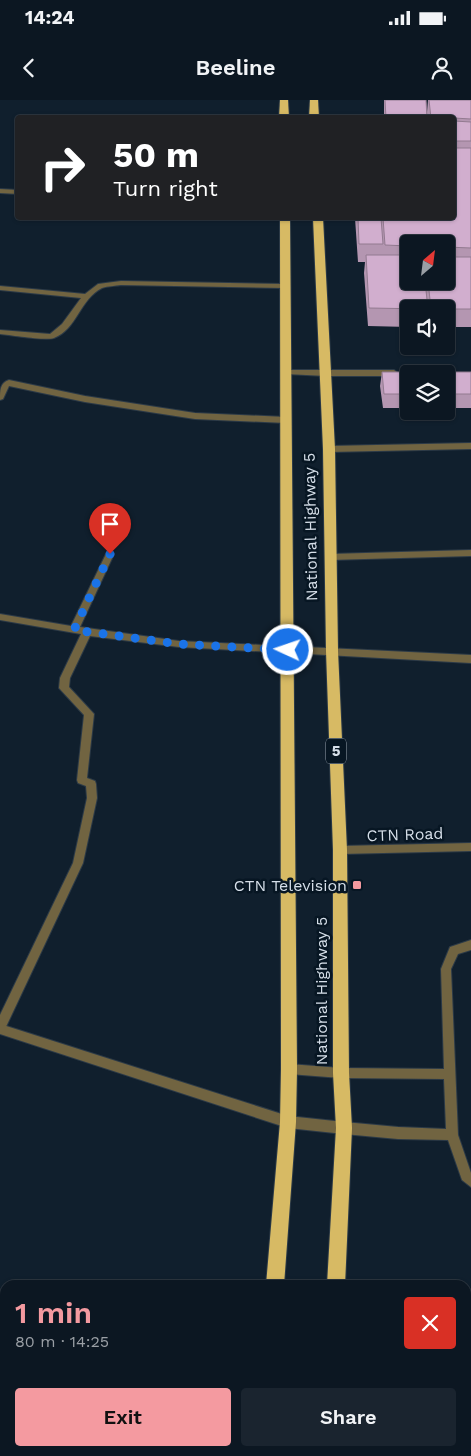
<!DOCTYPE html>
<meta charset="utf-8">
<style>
:root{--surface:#0c1722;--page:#1a242f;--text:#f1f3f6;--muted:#9a9fa5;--line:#2c3640;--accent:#f49aa0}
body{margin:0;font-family:"Work Sans",sans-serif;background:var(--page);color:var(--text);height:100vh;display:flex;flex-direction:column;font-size:19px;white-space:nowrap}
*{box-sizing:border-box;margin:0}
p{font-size:16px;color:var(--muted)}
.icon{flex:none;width:28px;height:28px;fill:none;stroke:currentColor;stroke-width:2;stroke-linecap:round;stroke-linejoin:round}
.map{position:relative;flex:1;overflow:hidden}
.panel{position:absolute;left:0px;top:1180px;width:471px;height:176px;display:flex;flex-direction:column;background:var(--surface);border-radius:15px 15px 0 0;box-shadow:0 1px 4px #0004,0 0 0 1px var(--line)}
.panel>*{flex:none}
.top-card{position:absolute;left:15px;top:15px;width:441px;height:105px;border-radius:5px;box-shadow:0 1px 4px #0004,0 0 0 1px var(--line);background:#202124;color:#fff;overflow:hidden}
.needle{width:32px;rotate:28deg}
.fabs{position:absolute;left:400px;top:135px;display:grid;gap:10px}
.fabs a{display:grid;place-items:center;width:55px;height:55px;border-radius:5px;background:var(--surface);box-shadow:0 1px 4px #0004,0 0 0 1px var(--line);font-size:25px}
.pin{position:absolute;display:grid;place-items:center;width:42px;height:42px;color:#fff;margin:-51px -21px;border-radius:50% 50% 50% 0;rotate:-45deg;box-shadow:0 0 5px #0007}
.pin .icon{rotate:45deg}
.me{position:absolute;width:55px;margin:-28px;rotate:273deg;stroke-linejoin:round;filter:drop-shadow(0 0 4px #0008)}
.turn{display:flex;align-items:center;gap:18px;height:105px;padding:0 15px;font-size:22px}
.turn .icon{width:65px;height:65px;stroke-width:2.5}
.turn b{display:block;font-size:35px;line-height:42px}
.round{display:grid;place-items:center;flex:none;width:52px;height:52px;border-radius:5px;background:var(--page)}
.head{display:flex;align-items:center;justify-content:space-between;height:85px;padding:0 15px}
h1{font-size:30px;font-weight:600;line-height:38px;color:var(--accent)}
.primary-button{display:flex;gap:10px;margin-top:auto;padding:10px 15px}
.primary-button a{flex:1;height:58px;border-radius:5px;background:var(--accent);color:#111;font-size:20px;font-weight:600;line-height:58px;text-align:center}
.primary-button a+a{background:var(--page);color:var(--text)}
.status{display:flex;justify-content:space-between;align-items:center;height:35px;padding:0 25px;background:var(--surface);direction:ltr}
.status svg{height:14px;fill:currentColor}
header{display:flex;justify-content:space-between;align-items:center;height:65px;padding:0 15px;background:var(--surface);font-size:22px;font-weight:600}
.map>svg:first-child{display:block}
</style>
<div class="status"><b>14:24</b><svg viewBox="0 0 49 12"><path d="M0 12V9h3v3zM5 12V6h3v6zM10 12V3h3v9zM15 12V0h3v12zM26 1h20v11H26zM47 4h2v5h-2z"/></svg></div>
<header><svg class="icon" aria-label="back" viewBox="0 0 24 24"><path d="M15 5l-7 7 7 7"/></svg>Beeline<svg class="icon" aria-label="person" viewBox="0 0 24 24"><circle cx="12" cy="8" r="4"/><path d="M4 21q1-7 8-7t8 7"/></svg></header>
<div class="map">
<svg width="471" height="1356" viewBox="0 0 471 1356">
<rect width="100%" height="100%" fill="#101f2d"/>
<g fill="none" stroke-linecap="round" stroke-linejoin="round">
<defs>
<g id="service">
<path d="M 121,181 L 285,184 L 289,186 L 285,188 L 121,185 C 115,186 108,186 102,188 C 80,199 77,229 54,238 C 45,241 11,235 0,234 L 0,230 L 50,234 L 62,224 L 81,198 L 0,190 L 0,186 L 85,194 L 98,184 Z"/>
<polygon points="283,270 394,270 398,273 394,276 326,276 286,274 283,274"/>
<polygon points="471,343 471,349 329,352 325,349 329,346"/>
<polygon points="471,450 471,456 330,460 326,457 330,454"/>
<polygon points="471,743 471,751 340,754 336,753 335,750 336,747 340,746"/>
<polygon points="471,840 471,850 458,854 451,869 458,1035 471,1073 471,1087 462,1080 448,1040 398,1039 344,1034 340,1032 338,1028 340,1024 344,1022 398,1027 446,1029 444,979 341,978 289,974 285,973 283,969 285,965 289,964 341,968 444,969 441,869 450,847"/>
</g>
<g id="minor">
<polygon points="0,89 18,90 18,94 0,93"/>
<path d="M 9,280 L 85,296 L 195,313 L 286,317 L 290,320 L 286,323 L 195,319 L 85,302 L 9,286 L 3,299 L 0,300 C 0,290 0,283 9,280 Z"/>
<polygon points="110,451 114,454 80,527 179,541 471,555 471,563 179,547 90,536 70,578 69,587 94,614 87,678 95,681 96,684 97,698 83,763 4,931 0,932 0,915 73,763 87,698 86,686 78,683 77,680 84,615 59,588 60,578 81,534 0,520 0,514 71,526 106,454"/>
</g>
<polygon id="tertiary" points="0,924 288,1016 344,1022 348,1024 350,1028 348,1032 344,1034 288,1028 0,934"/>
<g id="trunk">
<polygon points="280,0 288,0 289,18 279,18"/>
<polygon points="310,0 318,0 319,18 309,18"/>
<polygon points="280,118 290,118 297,969 296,1022 284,1185 266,1185 280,1022 281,969"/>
<polygon points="313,118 323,118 335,349 338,551 347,750 349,973 352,1028 345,1185 327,1185 336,1028 333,973 333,750 326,551 323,349"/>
<polygon points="254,1351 272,1351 271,1356 253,1356"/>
<rect x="318" y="1351" width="18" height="5"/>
</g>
</defs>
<use href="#service" stroke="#2c3a47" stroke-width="2"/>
<use href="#minor" stroke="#2c3a47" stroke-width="2"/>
<use href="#tertiary" stroke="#2c3a47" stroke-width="2"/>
<use href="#trunk" stroke="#2c3a47" stroke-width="2"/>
<use href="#service" fill="#716441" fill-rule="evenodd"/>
<use href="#minor" fill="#716441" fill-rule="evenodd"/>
<use href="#tertiary" fill="#716441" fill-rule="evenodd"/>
<use href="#trunk" fill="#d7ba64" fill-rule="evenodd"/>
</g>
<g fill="#b496b1" fill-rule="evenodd">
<polygon points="384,0 426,0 427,18 384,18"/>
<path d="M 428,0 L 471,0 L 471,227 L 446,227 L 446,209 L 409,209 L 409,227 L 368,226 L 364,173 L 365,162 L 358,162 L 355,118 L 454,118 L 454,18 L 427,18 L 427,12 ZM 409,144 L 446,144 L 446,181 L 409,181 Z"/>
<polygon points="382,272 471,272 471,308 446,308 446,274 409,274 409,308 383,308 380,286"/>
</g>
<g fill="#d1aece" stroke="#927a90">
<polygon points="385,0 426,0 427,18 386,18"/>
<polygon points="429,0 471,0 471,19 454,18 431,18"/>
<polygon points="454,21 471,22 471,41 454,41"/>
<polygon points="454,48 471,48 471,148 446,147 446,144 409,144 409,146 385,145 383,118 454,118"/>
<polygon points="358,118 381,118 383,144 359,144"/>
<polygon points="366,155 409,155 409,181 425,181 428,209 369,208"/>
<polygon points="446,157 471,157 471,209 431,209 428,181 446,181"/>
<polygon points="382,272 471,272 471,294 446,294 446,274 409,274 409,294 384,294"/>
</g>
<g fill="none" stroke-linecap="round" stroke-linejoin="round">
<polyline stroke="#1a73e8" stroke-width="9" stroke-dasharray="0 16.2" points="110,454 74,530 179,544 288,550"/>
</g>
<rect fill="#f49aa0" stroke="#071623" stroke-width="2" x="352" y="780" width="10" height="10" rx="2.5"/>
<g text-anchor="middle" stroke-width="5" stroke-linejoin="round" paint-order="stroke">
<rect fill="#071623" stroke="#98a3ae" stroke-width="1" x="326" y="638.5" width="20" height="25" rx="4"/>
<g font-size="15" font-weight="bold" fill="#d6dfe9">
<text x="336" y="656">5</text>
</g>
<g font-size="16" fill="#d6dfe9" stroke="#071623">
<text transform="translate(310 427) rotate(-91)" y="6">National Highway 5</text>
<text transform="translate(405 734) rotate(-2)" y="6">CTN Road</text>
<text transform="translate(321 891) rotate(-90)" y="6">National Highway 5</text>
</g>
<g font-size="16" fill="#d6dfe9" stroke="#071623" text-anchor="end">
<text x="347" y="791">CTN Television</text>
</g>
</g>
</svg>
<div class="fabs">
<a><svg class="needle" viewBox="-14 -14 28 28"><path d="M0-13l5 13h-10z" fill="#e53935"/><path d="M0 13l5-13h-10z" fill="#9a9fa5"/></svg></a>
<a><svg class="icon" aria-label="sound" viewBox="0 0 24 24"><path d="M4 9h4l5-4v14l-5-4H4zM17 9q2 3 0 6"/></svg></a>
<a><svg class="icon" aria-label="layers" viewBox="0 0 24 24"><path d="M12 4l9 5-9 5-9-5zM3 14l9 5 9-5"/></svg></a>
</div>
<div class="pin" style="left:110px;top:454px;background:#d93025"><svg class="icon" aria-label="arrive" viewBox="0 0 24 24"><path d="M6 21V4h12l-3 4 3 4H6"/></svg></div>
<svg class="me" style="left:288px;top:550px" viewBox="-20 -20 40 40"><circle r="17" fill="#1a73e8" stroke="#fff" stroke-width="3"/><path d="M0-11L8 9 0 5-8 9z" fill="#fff"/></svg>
<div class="top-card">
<div class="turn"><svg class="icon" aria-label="right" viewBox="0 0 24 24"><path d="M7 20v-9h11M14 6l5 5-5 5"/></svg><div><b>50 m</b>Turn right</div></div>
</div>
<section class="panel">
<div class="head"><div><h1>1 min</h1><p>80 m · 14:25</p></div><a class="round" style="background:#d93025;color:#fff"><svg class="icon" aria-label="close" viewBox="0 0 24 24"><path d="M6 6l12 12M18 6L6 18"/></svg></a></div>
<div class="primary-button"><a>Exit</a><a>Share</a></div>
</section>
</div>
